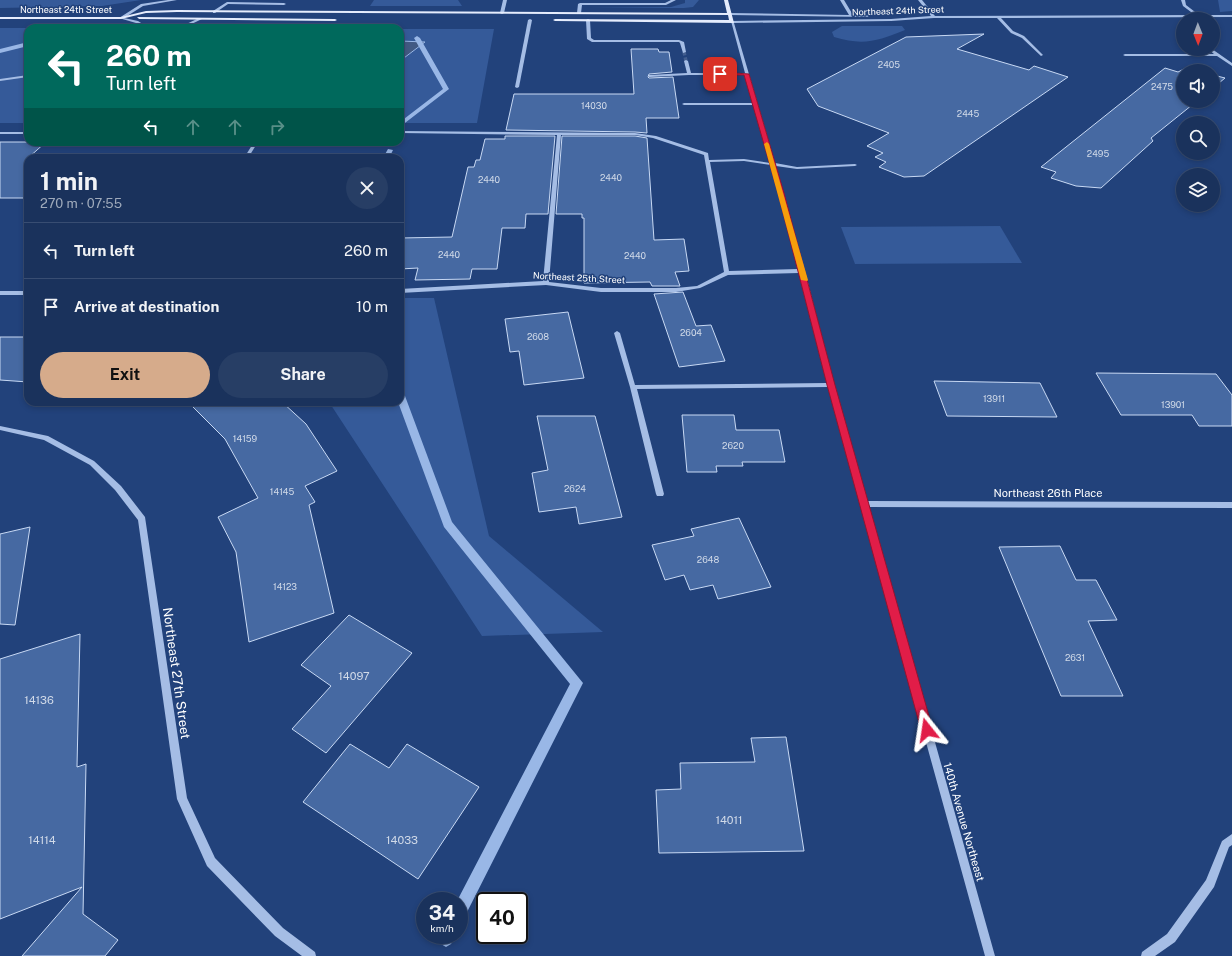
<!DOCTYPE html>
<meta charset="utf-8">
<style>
:root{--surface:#1a325c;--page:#273e65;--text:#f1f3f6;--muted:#9faabb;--line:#384d72;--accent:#d6ab8b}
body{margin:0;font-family:"Public Sans",sans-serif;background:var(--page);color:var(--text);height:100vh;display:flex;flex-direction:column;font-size:15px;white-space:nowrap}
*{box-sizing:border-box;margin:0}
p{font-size:13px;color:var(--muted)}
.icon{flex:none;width:22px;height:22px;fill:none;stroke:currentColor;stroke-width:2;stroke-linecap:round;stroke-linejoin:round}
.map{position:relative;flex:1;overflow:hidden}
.drawer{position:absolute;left:24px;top:154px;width:380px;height:252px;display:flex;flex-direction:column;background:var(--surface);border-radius:12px;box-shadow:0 2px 6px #0003,0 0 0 1px var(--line)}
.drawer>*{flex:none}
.guide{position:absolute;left:24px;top:24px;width:380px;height:122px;border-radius:12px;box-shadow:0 2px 6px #0003,0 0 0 1px var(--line);background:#00695c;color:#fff;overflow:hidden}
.needle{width:26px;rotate:179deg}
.buttons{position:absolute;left:1176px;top:12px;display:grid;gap:8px}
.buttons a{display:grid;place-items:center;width:44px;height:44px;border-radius:50%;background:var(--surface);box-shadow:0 2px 6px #0003,0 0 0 1px var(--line);font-size:20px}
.speed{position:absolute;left:416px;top:892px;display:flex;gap:8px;font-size:20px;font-weight:700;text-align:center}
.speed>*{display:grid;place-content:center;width:52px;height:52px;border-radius:50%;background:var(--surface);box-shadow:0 2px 6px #0003,0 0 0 1px var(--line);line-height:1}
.speed small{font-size:10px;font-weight:400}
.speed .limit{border:2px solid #111;border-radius:6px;background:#fff;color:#111}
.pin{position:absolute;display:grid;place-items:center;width:34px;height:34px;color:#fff;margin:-17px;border-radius:8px;box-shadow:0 2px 6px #0006}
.me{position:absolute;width:44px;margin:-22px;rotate:345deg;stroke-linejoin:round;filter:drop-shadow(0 0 3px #0008)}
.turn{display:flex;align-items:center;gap:14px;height:84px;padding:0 16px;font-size:18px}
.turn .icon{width:52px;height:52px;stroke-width:2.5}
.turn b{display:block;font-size:28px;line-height:34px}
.lanes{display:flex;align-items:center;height:38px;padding:0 16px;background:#0003;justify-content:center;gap:20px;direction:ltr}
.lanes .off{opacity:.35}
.round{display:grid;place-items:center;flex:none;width:42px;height:42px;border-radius:21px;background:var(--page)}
.headline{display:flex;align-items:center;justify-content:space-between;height:68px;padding:0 16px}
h1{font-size:24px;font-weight:700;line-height:30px}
.cta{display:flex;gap:8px;margin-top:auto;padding:8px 16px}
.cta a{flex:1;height:46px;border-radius:24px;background:var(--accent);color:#111;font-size:16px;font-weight:700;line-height:46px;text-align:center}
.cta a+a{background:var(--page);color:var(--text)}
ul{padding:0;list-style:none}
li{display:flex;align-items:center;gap:12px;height:56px;padding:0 16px;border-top:1px solid var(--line)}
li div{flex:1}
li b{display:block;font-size:15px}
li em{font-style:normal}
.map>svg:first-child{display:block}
</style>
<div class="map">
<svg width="1232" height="956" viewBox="0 0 1232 956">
<rect width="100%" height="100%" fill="#22427b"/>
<g fill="#355a99">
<polygon points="0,0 141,0 102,6 0,8"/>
<polygon points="374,0 458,0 462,6 370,6"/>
<polygon points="685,0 699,0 693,7 684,8 589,8 671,7 685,3"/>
<polygon points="1218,0 1232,0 1232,11 1220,12"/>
<path d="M 842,26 L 902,26 L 905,30 C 878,41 863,46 834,37 L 832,32 Z"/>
<rect x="0" y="28" width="28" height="95"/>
<polygon points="400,29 494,29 477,123 400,123 400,61 424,42 400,41"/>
<polygon points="1000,226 1022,263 855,264 841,227"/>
<polygon points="400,298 434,298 489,536 603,632 482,636 329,402 400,402"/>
</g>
<polygon fill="#425a84" stroke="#99b7e6" points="400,41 425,42 400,61"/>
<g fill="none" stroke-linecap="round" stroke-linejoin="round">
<g fill="#99b7e6" fill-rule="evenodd">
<polygon points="417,36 420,38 449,89 401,126 400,122 443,89 414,38"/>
<polygon points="28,42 28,46 0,53 0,49"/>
<polygon points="388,149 393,150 389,158 383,158"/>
<polygon points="400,393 405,396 452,522 583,683 464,918 459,920 459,901 457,901 570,684 444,527 398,402 400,402"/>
<polygon points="440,935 456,935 451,944 446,947 441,944 438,939"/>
</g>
</g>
<g fill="#4669a2" stroke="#c8d9f4">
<polygon points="984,34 957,49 1029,70 1034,66 1068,77 924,176 904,177 879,167 886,162 875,157 883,153 867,146 889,133 818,106 807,89 906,37"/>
<polygon points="631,49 658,49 659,52 669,52 672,72 649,74 648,77 649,78 673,77 679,118 646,118 647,133 635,132 506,130 514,94 634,94"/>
<polygon points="1165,68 1178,72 1186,68 1196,71 1183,71 1183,101 1197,101 1151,138 1153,141 1101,188 1076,186 1051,178 1056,172 1041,167"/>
<polygon points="1213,75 1225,78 1213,88"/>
<polygon points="505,136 555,136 548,214 526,214 525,228 502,228 497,269 472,269 470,279 415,280 418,268 400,269 400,238 452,237 468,167 474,167 476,160 480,160 485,139 505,139"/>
<polygon points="562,136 635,136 647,138 654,240 684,239 689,271 675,272 680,286 652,286 650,282 584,283 584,218 582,218 582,214 556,214"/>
<polygon points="0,142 46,142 28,158 28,198 0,198"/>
<polygon points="683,292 696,326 711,325 725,361 679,367 654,294"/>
<polygon points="568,312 584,378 524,385 519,351 510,352 505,319"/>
<polygon points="0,337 28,337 28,382 0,380"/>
<polygon points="1096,373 1216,374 1232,395 1232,426 1199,426 1192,415 1121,415"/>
<polygon points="934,381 1040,383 1057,417 947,416"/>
<polygon points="188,402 282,402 306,424 337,471 305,486 315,502 309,505 334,613 249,642 236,552 218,517 258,498 225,439"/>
<polygon points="682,415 734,415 736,430 779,430 785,462 742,462 743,466 716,466 717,472 687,472"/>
<polygon points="537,416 595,416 622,517 579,524 576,507 539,512 532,473 548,470"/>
<polygon points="739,518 771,587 718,599 713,585 690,590 684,575 665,580 652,545 694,536 691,529"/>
<polygon points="30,527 15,625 0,624 0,534"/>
<polygon points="1060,546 1076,580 1096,580 1117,620 1088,621 1123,696 1061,696 999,547"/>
<polygon points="349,615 412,653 326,753 292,729 331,686 301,665"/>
<polygon points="80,634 77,767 86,764 83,914 118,940 105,956 22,956 82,887 0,919 0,659"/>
<polygon points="786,737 804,851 659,853 656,790 681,789 680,763 755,762 751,738"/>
<polygon points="350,744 389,768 407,744 479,787 418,879 303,802"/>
</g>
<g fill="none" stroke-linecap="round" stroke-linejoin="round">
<polyline stroke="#435e8f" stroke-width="3.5" stroke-dasharray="3.5 2" stroke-linecap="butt" points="684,52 686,61"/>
<g fill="#a5bde5" fill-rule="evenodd">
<polygon points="168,0 177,0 143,6 124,18 138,21 149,28 145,28 136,23 119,18 141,4"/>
<polygon points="503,0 507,0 504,13 502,14 500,13"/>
<polygon points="671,0 676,0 666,5 582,5 581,13 579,14 577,13 578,4 580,3 665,3"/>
<polygon points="840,0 844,0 853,15 867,15 869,16 867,17 730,15 728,14 730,13 849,15"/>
<path d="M 918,0 L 922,0 L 935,16 L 1195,15 L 1183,6 L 1181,0 L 1185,0 L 1186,5 L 1199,15 L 1232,15 L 1232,17 L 1001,18 L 1013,31 L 1024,36 L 1043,55 L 1041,56 L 1022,38 L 1011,33 L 997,18 L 934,18 L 891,21 L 734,23 L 775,163 L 797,167 L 855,164 L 857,165 L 855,166 L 797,169 L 776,166 L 805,271 L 834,385 L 867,501 L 1232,502 L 1232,508 L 869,507 L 995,956 L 985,956 L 828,387 L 637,389 L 664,494 L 663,496 L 657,496 L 656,494 L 630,387 L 614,333 L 617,331 L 620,333 L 635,385 L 827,383 L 799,273 L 728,275 L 700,288 L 676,292 L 601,292 L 546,285 L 400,293 L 400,289 L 543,281 L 557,135 L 400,133 L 400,131 L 635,133 L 656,136 L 708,153 L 709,160 L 744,159 L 770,163 L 754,105 L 684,105 L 682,104 L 684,103 L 753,103 L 745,75 L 689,75 L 650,77 L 649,77 L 649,75 L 687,73 L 684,61 L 686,60 L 688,61 L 691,73 L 745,73 L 731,21 L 891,19 L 931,16 ZM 561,135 L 635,135 L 653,138 L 704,155 L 724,272 L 697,286 L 676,288 L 601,288 L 549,282 ZM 744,161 L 771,165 L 798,269 L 729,271 L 710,162 Z"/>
<polygon points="227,2 284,3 286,4 284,5 228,4 215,13 213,13 213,11"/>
<polygon points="199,18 202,19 183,28 178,28"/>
<polygon points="530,19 532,20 519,87 517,88 515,87 528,20"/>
<polygon points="588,19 590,20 591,38 594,40 679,40 684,42 686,52 683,53 680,43 679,42 592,42 587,39 586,20"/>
<polygon points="1208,49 1212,49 1232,63 1232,66 1217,56 1125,56 1123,55 1125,54 1214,54"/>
<polygon points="28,75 28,77 0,81 0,79"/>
<rect x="0" y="132" width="28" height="2"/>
<polygon points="254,142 258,142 248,158 244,158"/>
<rect x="0" y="291" width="28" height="4"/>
<polygon points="0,426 48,436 94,461 121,486 145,517 187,798 215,858 283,928 315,952 316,956 302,956 275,936 207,866 177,799 138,520 115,490 90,465 44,440 0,430"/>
<polygon points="1232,834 1232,845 1229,847 1214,887 1175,942 1155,956 1141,956 1142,952 1167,934 1206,880 1222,841"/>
</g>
<g fill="#e6edfd" fill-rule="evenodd">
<polygon points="724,0 728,0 734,23 555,21 553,20 555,19 729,20 728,15 177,12 146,13 121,19 0,19 0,17 121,17 146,11 177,10 727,13"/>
<polygon points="137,17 335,19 337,20 335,21 139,19"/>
</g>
</g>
<polygon fill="#e11d48" stroke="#92132f" points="720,72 749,74 784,193 835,385 933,730 931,734 927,735 923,734 921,730 827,385 778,193 744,75 718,75"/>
<polygon fill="#f59e0b" points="767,142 769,144 808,280 807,281 801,280 764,144"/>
<g text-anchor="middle" stroke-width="3" stroke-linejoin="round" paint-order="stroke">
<g font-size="9" fill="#fff" stroke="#22427b">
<text x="66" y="13">Northeast 24th Street</text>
<text transform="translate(898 11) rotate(-2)" y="3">Northeast 24th Street</text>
<text transform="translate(579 278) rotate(3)" y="3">Northeast 25th Street</text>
</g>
<g font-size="9" fill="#d1dae8">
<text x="889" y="68">2405</text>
<text x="1162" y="90">2475</text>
<text x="594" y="109">14030</text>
<text x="968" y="117">2445</text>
<text x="1098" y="157">2495</text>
<text x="611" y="181">2440</text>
<text x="489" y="183">2440</text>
<text x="449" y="258">2440</text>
<text x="635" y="259">2440</text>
<text x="691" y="336">2604</text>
<text x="538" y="340">2608</text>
<text x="994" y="402">13911</text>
<text x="1173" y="408">13901</text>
<text x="245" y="442">14159</text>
<text x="733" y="449">2620</text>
<text x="575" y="492">2624</text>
<text x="282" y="495">14145</text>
<text x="708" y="563">2648</text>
<text x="285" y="590">14123</text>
<text x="1075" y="661">2631</text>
</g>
<g font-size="11" fill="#fff" stroke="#22427b">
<text x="1048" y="497">Northeast 26th Place</text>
<text transform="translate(964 822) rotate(74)" y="4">140th Avenue Northeast</text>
</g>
<g font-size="11" fill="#d1dae8">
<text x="354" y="680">14097</text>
<text x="39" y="704">14136</text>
<text x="729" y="824">14011</text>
<text x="42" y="844">14114</text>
<text x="402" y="844">14033</text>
</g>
<g font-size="13" fill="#fff" stroke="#22427b">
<text transform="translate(177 673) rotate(82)" y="5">Northeast 27th Street</text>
</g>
</g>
</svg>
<div class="buttons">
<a><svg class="needle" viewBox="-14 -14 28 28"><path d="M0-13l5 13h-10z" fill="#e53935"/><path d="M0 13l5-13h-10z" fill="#9faabb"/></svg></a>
<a><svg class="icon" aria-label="sound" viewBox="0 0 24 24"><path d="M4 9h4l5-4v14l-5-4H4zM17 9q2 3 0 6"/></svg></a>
<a><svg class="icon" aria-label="search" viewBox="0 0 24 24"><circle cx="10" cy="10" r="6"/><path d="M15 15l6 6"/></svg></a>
<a><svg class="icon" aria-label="layers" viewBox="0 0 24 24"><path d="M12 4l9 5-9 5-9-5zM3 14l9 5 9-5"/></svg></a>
</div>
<div class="speed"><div>34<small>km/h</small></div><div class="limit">40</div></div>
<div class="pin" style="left:720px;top:74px;background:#d93025"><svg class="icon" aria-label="arrive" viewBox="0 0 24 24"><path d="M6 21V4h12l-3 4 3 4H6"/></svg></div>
<svg class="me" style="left:927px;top:730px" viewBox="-20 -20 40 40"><path d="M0-17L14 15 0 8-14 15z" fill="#e11d48" stroke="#fff" stroke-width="4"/></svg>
<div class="guide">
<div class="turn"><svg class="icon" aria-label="left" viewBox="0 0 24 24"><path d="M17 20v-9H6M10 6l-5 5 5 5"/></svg><div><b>260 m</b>Turn left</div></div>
<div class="lanes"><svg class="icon" aria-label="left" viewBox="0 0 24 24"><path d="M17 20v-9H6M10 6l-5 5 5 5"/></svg><svg class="icon off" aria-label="ahead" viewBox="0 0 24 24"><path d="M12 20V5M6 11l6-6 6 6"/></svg><svg class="icon off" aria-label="ahead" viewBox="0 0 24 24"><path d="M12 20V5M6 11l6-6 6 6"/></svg><svg class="icon off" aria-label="right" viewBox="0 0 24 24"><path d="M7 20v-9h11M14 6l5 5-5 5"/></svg></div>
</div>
<section class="drawer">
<div class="headline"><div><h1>1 min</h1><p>270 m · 07:55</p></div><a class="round"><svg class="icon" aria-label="close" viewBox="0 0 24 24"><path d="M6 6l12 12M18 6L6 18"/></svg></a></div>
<ul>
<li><svg class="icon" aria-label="left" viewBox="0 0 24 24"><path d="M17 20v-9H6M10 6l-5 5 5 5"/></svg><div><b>Turn left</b></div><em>260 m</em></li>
<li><svg class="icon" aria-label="arrive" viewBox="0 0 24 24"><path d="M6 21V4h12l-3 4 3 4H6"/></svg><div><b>Arrive at destination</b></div><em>10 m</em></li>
</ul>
<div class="cta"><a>Exit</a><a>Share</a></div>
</section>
</div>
